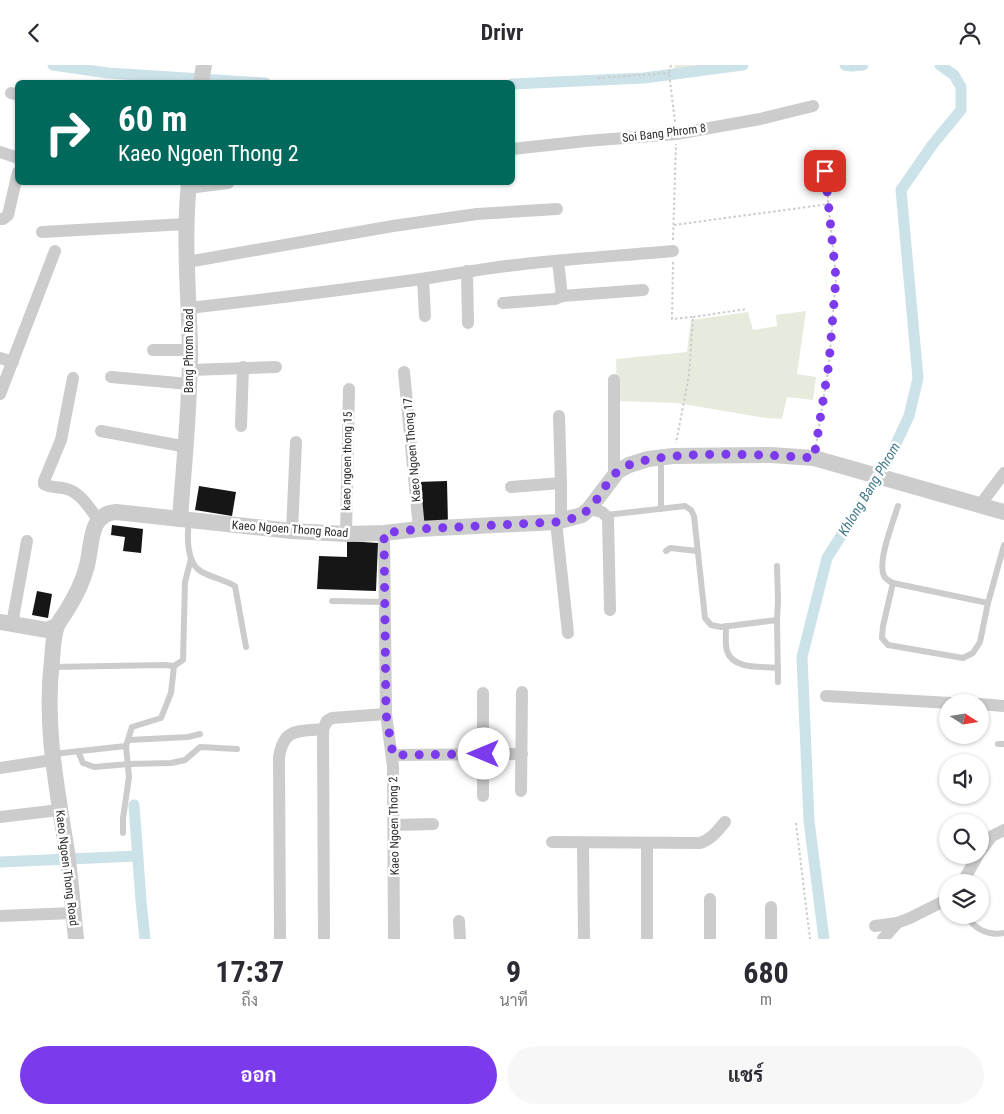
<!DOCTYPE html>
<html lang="th">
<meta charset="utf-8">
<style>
:root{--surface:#fff;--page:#f7f7f7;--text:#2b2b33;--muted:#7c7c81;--accent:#7c3aed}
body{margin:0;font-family:"Roboto Condensed",Sarabun,sans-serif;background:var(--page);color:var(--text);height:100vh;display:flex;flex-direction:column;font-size:19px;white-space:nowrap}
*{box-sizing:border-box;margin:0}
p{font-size:16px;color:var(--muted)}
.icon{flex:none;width:28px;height:28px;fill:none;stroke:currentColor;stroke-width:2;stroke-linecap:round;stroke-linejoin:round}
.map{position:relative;height:874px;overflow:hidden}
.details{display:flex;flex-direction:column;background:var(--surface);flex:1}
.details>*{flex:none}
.banner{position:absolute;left:15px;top:15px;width:500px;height:105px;border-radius:8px;box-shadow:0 1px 4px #0004;background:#00695c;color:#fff;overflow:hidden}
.needle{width:32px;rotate:102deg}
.tools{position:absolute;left:939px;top:629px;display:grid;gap:10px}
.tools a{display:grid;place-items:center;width:50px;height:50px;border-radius:50%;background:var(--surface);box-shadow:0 1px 4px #0004;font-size:25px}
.pin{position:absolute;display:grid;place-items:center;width:42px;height:42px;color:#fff;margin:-21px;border-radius:10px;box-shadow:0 2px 8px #0006}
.me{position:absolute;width:55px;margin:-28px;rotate:270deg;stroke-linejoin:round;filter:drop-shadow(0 0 4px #0008)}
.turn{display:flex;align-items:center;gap:18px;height:105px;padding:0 20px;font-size:22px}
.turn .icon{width:65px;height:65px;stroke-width:2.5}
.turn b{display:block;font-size:35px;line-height:42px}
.eta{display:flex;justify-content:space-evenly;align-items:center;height:85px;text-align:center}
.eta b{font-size:30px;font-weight:700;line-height:35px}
.action{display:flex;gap:10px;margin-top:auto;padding:10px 20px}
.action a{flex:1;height:58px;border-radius:30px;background:var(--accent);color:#fff;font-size:20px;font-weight:700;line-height:58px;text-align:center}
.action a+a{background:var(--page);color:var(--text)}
header{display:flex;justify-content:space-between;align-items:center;height:65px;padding:0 20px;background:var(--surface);font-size:22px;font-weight:700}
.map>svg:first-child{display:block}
</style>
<header><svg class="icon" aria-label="back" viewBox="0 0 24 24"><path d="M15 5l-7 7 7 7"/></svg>Drivr<svg class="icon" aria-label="person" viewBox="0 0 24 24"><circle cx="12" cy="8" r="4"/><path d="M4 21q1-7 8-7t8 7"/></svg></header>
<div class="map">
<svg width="1004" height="874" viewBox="0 0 1004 874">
<rect width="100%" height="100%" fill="#fff"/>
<g fill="#e7ebde">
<polygon points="675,0 721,0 674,8"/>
<polygon points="806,246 797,309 816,312 813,335 787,332 782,354 766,353 677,338 617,336 616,294 687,287 691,255 748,247 753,265 777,261 776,250"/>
</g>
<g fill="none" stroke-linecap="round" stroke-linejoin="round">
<g stroke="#cce2e9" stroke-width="11">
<polyline points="53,0 108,8 265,18"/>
<polyline points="845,0 851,1 863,0"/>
<polyline points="512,19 644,13 743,0"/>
<polyline points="134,740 141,836 145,874"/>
<polyline points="0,797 138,791"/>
<polyline points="824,874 809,756 802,592 827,493 887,398 909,351 918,313 901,125 933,79 961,45 961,22 954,10 940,0"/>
</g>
</g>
<g fill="#161616">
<polygon points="447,416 448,460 420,460 416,417"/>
<polygon points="199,421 236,427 232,451 195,445"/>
<polygon points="112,460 143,464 141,488 123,486 125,472 111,470"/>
<polygon points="347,476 378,478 376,526 317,524 319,491 347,492"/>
<polygon points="37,526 52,529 48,553 32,550"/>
</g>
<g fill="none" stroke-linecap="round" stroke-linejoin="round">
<g stroke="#ccc" stroke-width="2" stroke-dasharray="2.5 2.5" stroke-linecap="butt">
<polyline points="671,0 669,8 675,57"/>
<polyline points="598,13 669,8"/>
<polyline points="674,160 829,139"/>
<polyline points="673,175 676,79"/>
<polyline points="673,197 672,254 693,252 689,310 676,378"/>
<polyline points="693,252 747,244"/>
<polyline points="816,381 829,299 836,213 825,106"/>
<polyline points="796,758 810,874"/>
</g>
<g stroke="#ccc" stroke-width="6">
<polyline points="661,393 661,444"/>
<path d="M 898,441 C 893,457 877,497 884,511 C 886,515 889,516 893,518 L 988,538 L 1004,480"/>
<polyline points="606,450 685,441 691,445 694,451 705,553 711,560 721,562 777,555 778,536 777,501"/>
<path d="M 189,456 C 187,471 186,499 202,507 C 213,513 225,515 235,521 L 246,582"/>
<polyline points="666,486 670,483 697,486"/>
<polyline points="893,518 883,561 882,573 888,580 963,593 973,588 980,577 988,538"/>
<polyline points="332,536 385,537"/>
<polyline points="777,555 778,617"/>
<path d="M 726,561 C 726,569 725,579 727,586 C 733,605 762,601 778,603"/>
<polyline points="52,602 165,600 174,601 183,595 185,517 191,494"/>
<polyline points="129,675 188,672 200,669"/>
<polyline points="998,679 1004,679"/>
<polyline points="78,686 83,698 94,702 129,699 171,698 185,695 200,682 237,684"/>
<polyline points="53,689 126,681"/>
<polyline points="123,768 123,753 129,712 126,681 132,662 161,653 171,628 174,601"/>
<path d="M 966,850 C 974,864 988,871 1004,868"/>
</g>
<g stroke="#ccc" stroke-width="12">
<polyline points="11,28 18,30"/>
<polyline points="512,84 586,76 676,69 760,54 813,41"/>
<polyline points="0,87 18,93"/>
<polyline points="188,123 228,118"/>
<polyline points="0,154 3,154 8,150 18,107"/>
<polyline points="42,167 186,159"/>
<polyline points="187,197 393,161 477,149 557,144"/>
<polyline points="467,206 468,258"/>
<polyline points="423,214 425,251"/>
<polyline points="562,231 643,225"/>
<polyline points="503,238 555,234 562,231 558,196"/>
<path d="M 189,243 C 261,235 334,226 406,216 C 440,212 473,205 507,201 C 562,194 618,191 673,186"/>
<polyline points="153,285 190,285"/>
<polyline points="0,293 13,297"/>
<polyline points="190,305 276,302"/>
<polyline points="404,307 419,464"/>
<polyline points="111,312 189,319"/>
<path d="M 73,313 L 61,375 L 44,416 L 44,419 C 51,423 60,422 67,424 C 81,428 89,443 98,454"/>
<polyline points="614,315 614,410"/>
<polyline points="0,329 55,186"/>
<polyline points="559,351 561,418 561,456"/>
<polyline points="241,361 243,302"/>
<polyline points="101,366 187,382"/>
<polyline points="511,422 561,418"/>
<polyline points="980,440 1004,408"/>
<polyline points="589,444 602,447 608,453 610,545"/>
<polyline points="556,457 568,568"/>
<polyline points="292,466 296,377"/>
<polyline points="384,468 386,649 393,701 394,874"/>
<polyline points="346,469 349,324"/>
<polyline points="12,559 27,476"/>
<polyline points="483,628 483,731"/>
<polyline points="826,631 951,638"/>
<polyline points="980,639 1004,641"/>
<polyline points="323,664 324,874"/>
<polyline points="393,690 522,689"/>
<polyline points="0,703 52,695"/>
<polyline points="521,726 522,627"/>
<polyline points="0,752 59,745"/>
<polyline points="395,760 433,759"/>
<path d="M 552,777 L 700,778 C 711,775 718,765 725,757"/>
<polyline points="583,778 584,874"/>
<polyline points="980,787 992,771 1004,765"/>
<polyline points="962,818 978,790"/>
<polyline points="710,834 710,874"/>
<polyline points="0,851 73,848"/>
<polyline points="459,856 460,874"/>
<polyline points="875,861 897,858"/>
<path d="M 280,874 L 279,692 C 284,662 298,667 323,664 L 327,656 L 332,653 L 386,649"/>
<polyline points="647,874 647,778"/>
<polyline points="771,874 771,842"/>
<polyline points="883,874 897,858 910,853 948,834"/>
</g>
<g stroke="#ccc" stroke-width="16">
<polyline points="201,18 204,0"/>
<path d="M 180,454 C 184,398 190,342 190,286 C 189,230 183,174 189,118"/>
<polyline points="0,557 47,565 56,561"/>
<path d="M 76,874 C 73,845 71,816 67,787 C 57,723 44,661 52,595 C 53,585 53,571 57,561 C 59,556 64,550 67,545 C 75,532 82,519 86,504 C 93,483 87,449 116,447 L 292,466 L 346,469 L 384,468 L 419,464 L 556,457 L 582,450 L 589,444 L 618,406 L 629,400 L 648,394 L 673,391 L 771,390 L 814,393 L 1004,447"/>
</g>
</g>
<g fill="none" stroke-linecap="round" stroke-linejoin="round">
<path stroke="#7c3aed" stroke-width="9" stroke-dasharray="0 16.2" d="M 484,689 L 393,690 L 386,649 L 384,468 L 419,464 L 556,457 C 564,455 574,454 581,450 C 598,440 604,418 618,406 C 648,382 773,390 814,393 L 829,298 L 836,213 L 825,106"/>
</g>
<g text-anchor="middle" stroke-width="5" stroke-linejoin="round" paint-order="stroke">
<g font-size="12" fill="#2f2f2f" stroke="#fff">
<text transform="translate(664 68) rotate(-7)" y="4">Soi Bang Phrom 8</text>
<text transform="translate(189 286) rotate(-90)" y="4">Bang Phrom Road</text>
<text transform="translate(412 385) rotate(-95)" y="4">Kaeo Ngoen Thong 17</text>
<text transform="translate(347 396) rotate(-89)" y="4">kaeo ngoen thong 15</text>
<text transform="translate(290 464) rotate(4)" y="4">Kaeo Ngoen Thong Road</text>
<text transform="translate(394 761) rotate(-91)" y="4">Kaeo Ngoen Thong 2</text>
<text transform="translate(67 803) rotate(83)" y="4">Kaeo Ngoen Thong Road</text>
</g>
<g font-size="14" font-style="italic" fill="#447a8b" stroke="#fff">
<text transform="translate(869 424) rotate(-59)" y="5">Khlong Bang Phrom</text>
</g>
</g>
</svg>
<div class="tools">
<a><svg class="needle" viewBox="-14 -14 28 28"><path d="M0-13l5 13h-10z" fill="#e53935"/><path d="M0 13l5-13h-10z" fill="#7c7c81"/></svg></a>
<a><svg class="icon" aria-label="sound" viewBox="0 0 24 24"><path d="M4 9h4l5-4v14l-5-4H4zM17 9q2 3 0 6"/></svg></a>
<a><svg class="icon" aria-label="search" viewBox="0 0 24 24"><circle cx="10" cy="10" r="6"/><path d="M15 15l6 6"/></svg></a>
<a><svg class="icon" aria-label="layers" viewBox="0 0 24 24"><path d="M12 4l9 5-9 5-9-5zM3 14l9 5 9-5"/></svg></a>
</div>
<div class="pin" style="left:825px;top:106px;background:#d93025"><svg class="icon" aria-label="arrive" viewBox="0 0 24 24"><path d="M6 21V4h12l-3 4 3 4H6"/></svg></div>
<svg class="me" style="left:484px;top:689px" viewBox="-20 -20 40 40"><circle r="19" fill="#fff"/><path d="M0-13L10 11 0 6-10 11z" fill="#7c3aed"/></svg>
<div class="banner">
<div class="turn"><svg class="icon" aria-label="right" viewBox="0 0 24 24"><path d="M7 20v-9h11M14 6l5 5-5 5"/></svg><div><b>60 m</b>Kaeo Ngoen Thong 2</div></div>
</div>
</div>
<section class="details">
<div class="eta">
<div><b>17:37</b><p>ถึง</p></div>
<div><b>9</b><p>นาที</p></div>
<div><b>680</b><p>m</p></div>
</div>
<div class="action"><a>ออก</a><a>แชร์</a></div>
</section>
